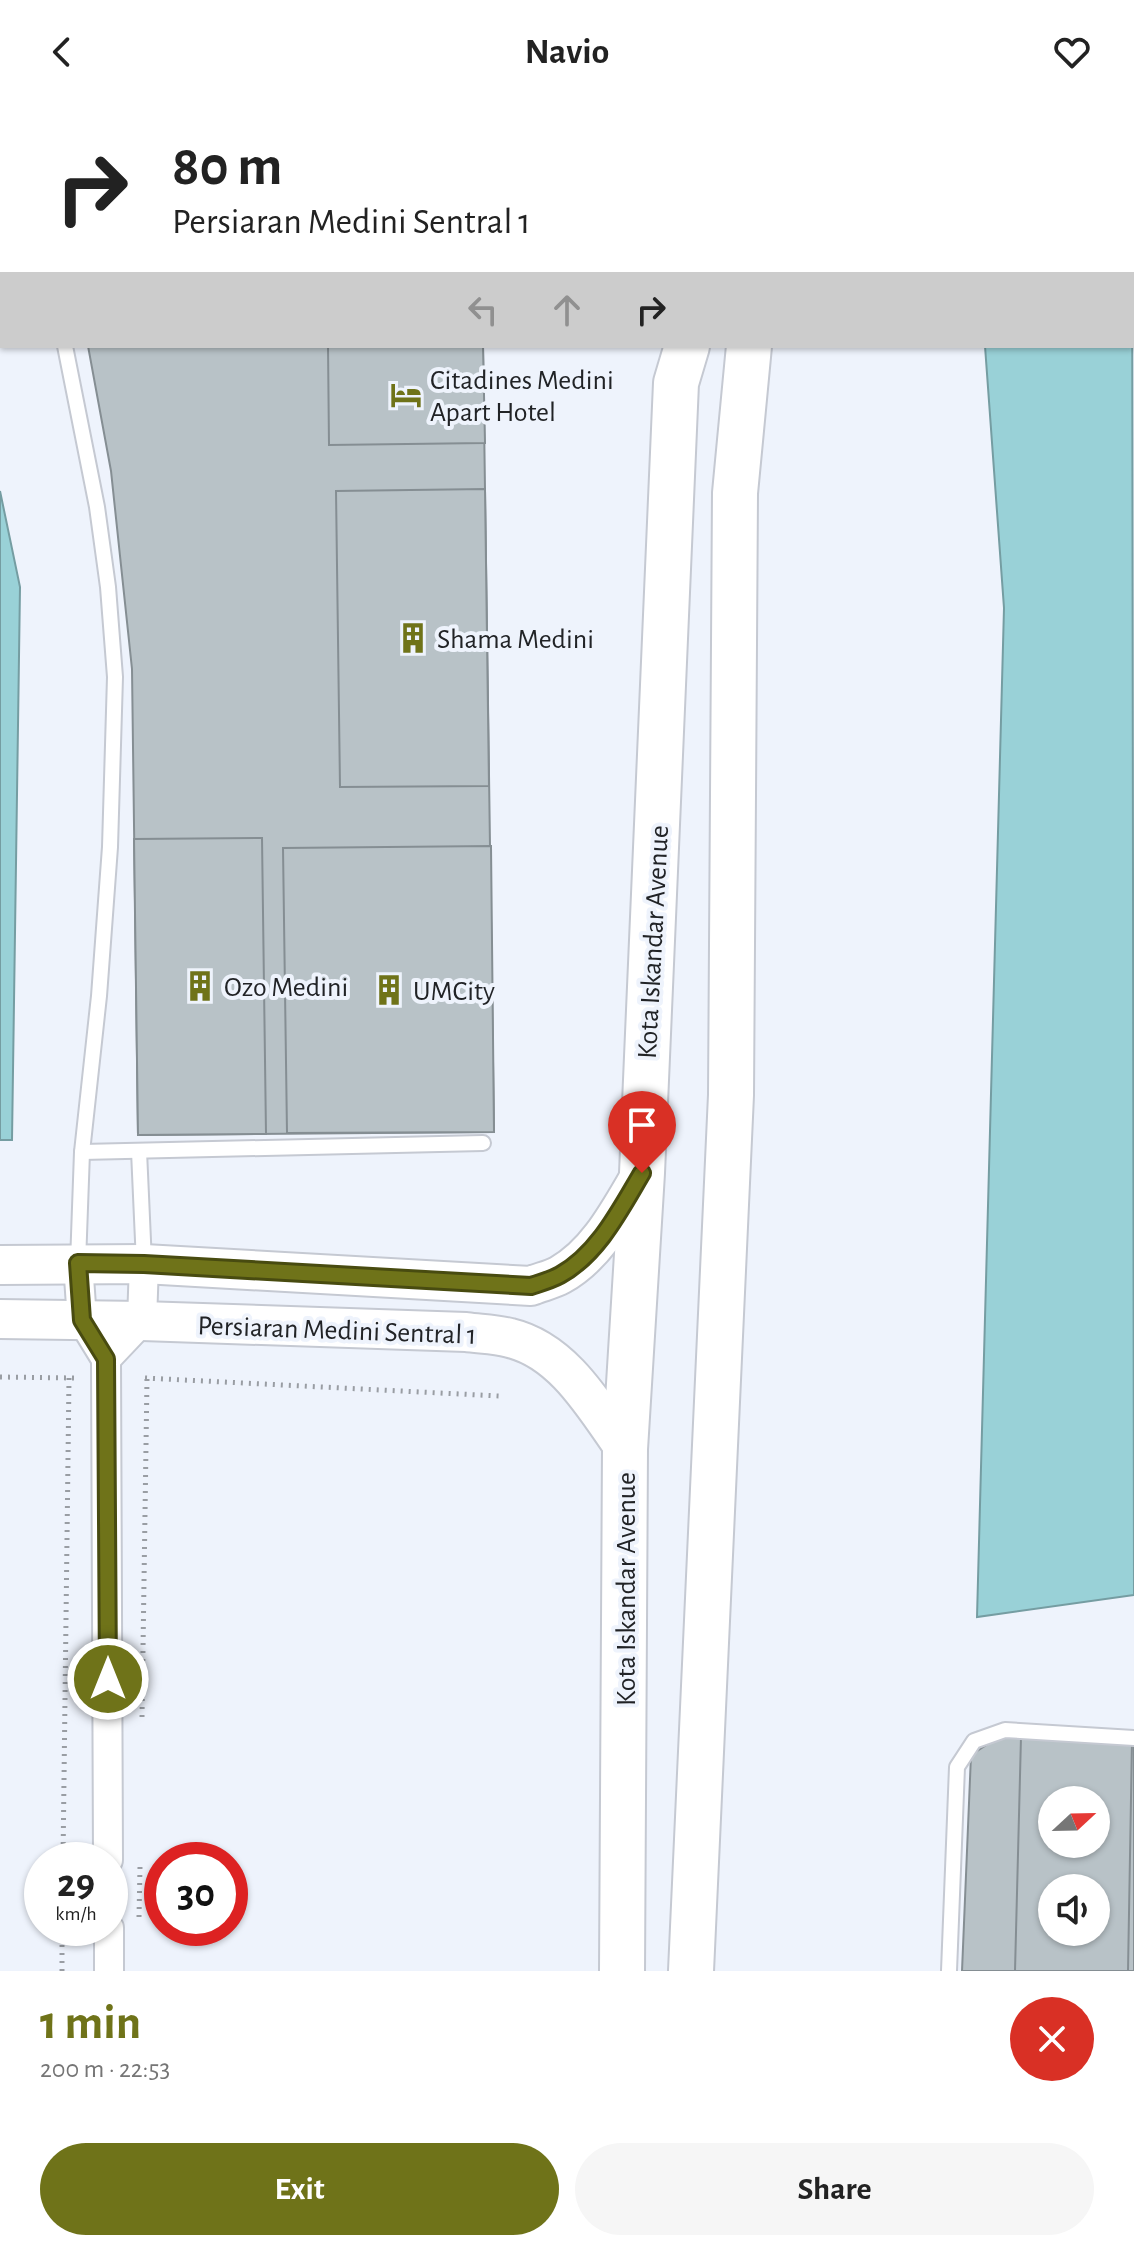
<!DOCTYPE html>
<meta charset="utf-8">
<style>
:root{--surface:#fff;--page:#f6f6f6;--text:#222;--muted:#767676;--accent:#6f7319}
body{margin:0;font-family:"Alegreya Sans",sans-serif;background:var(--page);color:var(--text);height:100vh;display:flex;flex-direction:column;font-size:30px;white-space:nowrap}
*{box-sizing:border-box;margin:0}
p{font-size:26px;color:var(--muted)}
.icon{flex:none;width:44px;height:44px;fill:none;stroke:currentColor;stroke-width:2;stroke-linecap:round;stroke-linejoin:round}
.map{position:relative;height:1867px;overflow:hidden}
.details{display:flex;flex-direction:column;background:var(--surface);flex:1}
.details>*{flex:none}
.hud{position:absolute;left:0px;top:0px;width:1134px;height:244px;box-shadow:0 2px 6px #0004;background:#fff;color:var(--text);overflow:hidden}
.needle{width:52px;rotate:68deg}
.buttons{position:absolute;left:1038px;top:1682px;display:grid;gap:16px}
.buttons a{display:grid;place-items:center;width:72px;height:72px;border-radius:50%;background:var(--surface);box-shadow:0 2px 6px #0004;font-size:40px}
.speed{position:absolute;left:24px;top:1738px;display:flex;gap:16px;font-size:40px;font-weight:700;text-align:center}
.speed>*{display:grid;place-content:center;width:104px;height:104px;border-radius:50%;background:var(--surface);box-shadow:0 2px 6px #0004;line-height:1}
.speed small{font-size:20px;font-weight:400}
.speed .limit{border:12px solid #d22;background:#fff;color:#111}
.pin{position:absolute;display:grid;place-items:center;width:68px;height:68px;color:#fff;margin:-82px -34px;border-radius:50% 50% 50% 0;rotate:-45deg;box-shadow:0 0 8px #0007}
.pin .icon{rotate:45deg}
.me{position:absolute;width:88px;margin:-44px;rotate:0deg;stroke-linejoin:round;filter:drop-shadow(0 0 6px #0008)}
.turn{display:flex;align-items:center;gap:28px;height:168px;padding:0 40px;font-size:36px}
.turn .icon{width:104px;height:104px;stroke-width:2.5}
.turn b{display:block;font-size:56px;line-height:68px}
.lanes{display:flex;align-items:center;height:76px;padding:0 40px;background:#0003;justify-content:center;gap:40px;direction:ltr}
.lanes .off{opacity:.35}
.round{display:grid;place-items:center;flex:none;width:84px;height:84px;border-radius:42px;background:var(--page)}
.overview{display:flex;align-items:center;justify-content:space-between;height:136px;padding:0 40px}
h1{font-size:48px;font-weight:700;line-height:60px;color:var(--accent)}
.primary-button{display:flex;gap:16px;margin-top:auto;padding:16px 40px}
.primary-button a{flex:1;height:92px;border-radius:48px;background:var(--accent);color:#fff;font-size:32px;font-weight:700;line-height:92px;text-align:center}
.primary-button a+a{background:var(--page);color:var(--text)}
header{display:flex;justify-content:space-between;align-items:center;height:104px;padding:0 40px;background:var(--surface);font-size:36px;font-weight:700}
.map>svg:first-child{display:block}
</style>
<header><svg class="icon" aria-label="back" viewBox="0 0 24 24"><path d="M15 5l-7 7 7 7"/></svg>Navio<svg class="icon" aria-label="heart" viewBox="0 0 24 24"><path d="M12 20l-8-8c-3-5 5-10 8-4 3-6 11-1 8 4z"/></svg></header>
<div class="map">
<svg width="1134" height="1867" viewBox="0 0 1134 1867">
<rect width="100%" height="100%" fill="#eef3fc"/>
<g fill="#99d1d7" stroke="#759da2" stroke-width="2">
<polygon points="1132,68 1134,1491 977,1513 1004,504 985,242 1132,242"/>
<polygon points="0,387 20,483 12,1036 0,1036"/>
</g>
<g fill="#b8c2c7" stroke="#858e93" stroke-width="2" fill-rule="evenodd">
<polygon points="88,242 483,242 494,1028 138,1031 132,565 111,367"/>
<polygon points="328,242 483,242 485,339 329,341"/>
<polygon points="485,385 489,682 340,683 336,387"/>
<polygon points="262,734 266,1030 138,1031 134,735"/>
<polygon points="491,742 494,1028 287,1029 283,744"/>
<path d="M 1012,1631 L 1134,1640 L 1134,1867 L 962,1867 L 971,1651 L 991,1638 ZM 1052,1696 L 1096,1696 L 1096,1740 L 1052,1740 ZM 1052,1784 L 1096,1784 L 1096,1828 L 1052,1828 Z"/>
<path d="M 1021,1633 L 1132,1637 L 1128,1867 L 1015,1867 ZM 1052,1696 L 1096,1696 L 1096,1740 L 1052,1740 ZM 1052,1784 L 1096,1784 L 1096,1828 L 1052,1828 Z"/>
</g>
<g fill="none" stroke-linecap="round" stroke-linejoin="round">
<defs>
<g id="lane">
<polyline points="6,0 7,2"/>
<polyline points="65,242 97,403 108,483 115,573 110,743 99,892 82,1048 78,1159"/>
<polyline points="139,1047 144,1159"/>
<polyline points="82,1048 483,1039"/>
<polyline points="949,1867 957,1663 974,1637 1005,1626 1134,1634"/>
</g>
<g id="street">
<polyline points="78,1159 82,1216 106,1255 108,1756"/>
<polyline points="106,1255 142,1217 144,1160"/>
<polyline points="109,1824 109,1867"/>
</g>
<g id="secondary">
<path d="M 0,1161 L 144,1160 L 531,1182 C 540,1178 551,1176 560,1171 C 598,1150 620,1106 642,1069"/>
<path d="M 0,1215 L 142,1217 L 466,1228 C 480,1230 496,1230 510,1234 C 564,1247 595,1303 625,1345"/>
</g>
<g id="highway">
<polyline points="693,2 693,0"/>
<polyline points="735,2 736,0"/>
<polyline points="792,2 793,0"/>
<polyline points="622,1867 625,1345 642,1069 676,279 687,242"/>
<polyline points="691,1867 731,991 735,389 749,242"/>
</g>
</defs>
<use href="#lane" stroke="#c5c9d2" stroke-width="18"/>
<use href="#street" stroke="#c5c9d2" stroke-width="32"/>
<use href="#secondary" stroke="#c5c9d2" stroke-width="42"/>
<use href="#highway" stroke="#c5c9d2" stroke-width="48"/>
<g stroke="#999da3" stroke-width="5" stroke-dasharray="2 6" stroke-linecap="butt">
<polyline points="0,1273 75,1274"/>
<polyline points="145,1274 499,1292"/>
<polyline points="142,1613 147,1274"/>
<polyline points="63,1756 69,1274"/>
<polyline points="139,1813 140,1763"/>
<polyline points="62,1867 62,1824"/>
</g>
<use href="#lane" stroke="#fff" stroke-width="14"/>
<use href="#street" stroke="#fff" stroke-width="28"/>
<use href="#secondary" stroke="#fff" stroke-width="38"/>
<use href="#highway" stroke="#fff" stroke-width="44"/>
</g>
<g fill="none" stroke-linecap="round" stroke-linejoin="round">
<defs>
<path id="route" d="M 108,1575 L 106,1255 L 82,1216 L 78,1159 L 144,1160 L 531,1182 C 540,1179 551,1176 560,1171 C 598,1150 620,1106 642,1069"/>
</defs>
<use href="#route" stroke="#484b10" stroke-width="20"/>
<use href="#route" stroke="#6f7319" stroke-width="14"/>
</g>
<defs>
<symbol id="hotel-bare" viewBox="-9 -9 18 18"><path d="M-6-4.5h1.5V1H6V5H4.5V3h-9V5H-6ZM-4 0a1.8 1.8 0 1 1 3.6 0ZM.5 0V-2.5h3Q6-2.5 6 0Z" fill="#6f7319" stroke="#eef3fc" stroke-width="2.5" paint-order="stroke"/></symbol>
<symbol id="building-bare" viewBox="-9 -9 18 18"><path d="M-4-6H4V6H1V3H-1V6H-4ZM-2.5-4.3h1.7v1.8h-1.7ZM.8-4.3h1.7v1.8H.8ZM-2.5-1h1.7V.8h-1.7ZM.8-1h1.7V.8H.8Z" fill="#6f7319" stroke="#eef3fc" stroke-width="2.5" paint-order="stroke"/></symbol>
</defs>
<g fill-rule="evenodd">
<use href="#hotel-bare" x="384" y="269" width="44" height="44"/>
<use href="#building-bare" x="391" y="512" width="44" height="44"/>
<use href="#building-bare" x="178" y="860" width="44" height="44"/>
<use href="#building-bare" x="367" y="864" width="44" height="44"/>
</g>
<g text-anchor="middle" stroke-width="8" stroke-linejoin="round" paint-order="stroke">
<g font-size="28" fill="#212326" stroke="#eef3fc" text-anchor="start">
<text x="430" y="285">Citadines Medini<tspan x="430" dy="32">Apart Hotel</tspan></text>
<text x="437" y="544">Shama Medini</text>
<text x="224" y="892">Ozo Medini</text>
<text x="413" y="896">UMCity</text>
</g>
<g font-size="28" fill="#212326" stroke="#eef3fc">
<text transform="translate(652 838) rotate(-87)" y="10">Kota Iskandar Avenue</text>
<text transform="translate(337 1225) rotate(2)" y="10">Persiaran Medini Sentral 1</text>
<text transform="translate(625 1485) rotate(-90)" y="10">Kota Iskandar Avenue</text>
</g>
</g>
</svg>
<div class="buttons">
<a><svg class="needle" viewBox="-14 -14 28 28"><path d="M0-13l5 13h-10z" fill="#e53935"/><path d="M0 13l5-13h-10z" fill="#767676"/></svg></a>
<a><svg class="icon" aria-label="sound" viewBox="0 0 24 24"><path d="M4 9h4l5-4v14l-5-4H4zM17 9q2 3 0 6"/></svg></a>
</div>
<div class="speed"><div>29<small>km/h</small></div><div class="limit">30</div></div>
<div class="pin" style="left:642px;top:1069px;background:#d93025"><svg class="icon" aria-label="arrive" viewBox="0 0 24 24"><path d="M6 21V4h12l-3 4 3 4H6"/></svg></div>
<svg class="me" style="left:108px;top:1575px" viewBox="-20 -20 40 40"><circle r="17" fill="#6f7319" stroke="#fff" stroke-width="3"/><path d="M0-11L8 9 0 5-8 9z" fill="#fff"/></svg>
<div class="hud">
<div class="turn"><svg class="icon" aria-label="right" viewBox="0 0 24 24"><path d="M7 20v-9h11M14 6l5 5-5 5"/></svg><div><b>80 m</b>Persiaran Medini Sentral 1</div></div>
<div class="lanes"><svg class="icon off" aria-label="left" viewBox="0 0 24 24"><path d="M17 20v-9H6M10 6l-5 5 5 5"/></svg><svg class="icon off" aria-label="ahead" viewBox="0 0 24 24"><path d="M12 20V5M6 11l6-6 6 6"/></svg><svg class="icon" aria-label="right" viewBox="0 0 24 24"><path d="M7 20v-9h11M14 6l5 5-5 5"/></svg></div>
</div>
</div>
<section class="details">
<div class="overview"><div><h1>1 min</h1><p>200 m · 22:53</p></div><a class="round" style="background:#d93025;color:#fff"><svg class="icon" aria-label="close" viewBox="0 0 24 24"><path d="M6 6l12 12M18 6L6 18"/></svg></a></div>
<div class="primary-button"><a>Exit</a><a>Share</a></div>
</section>
